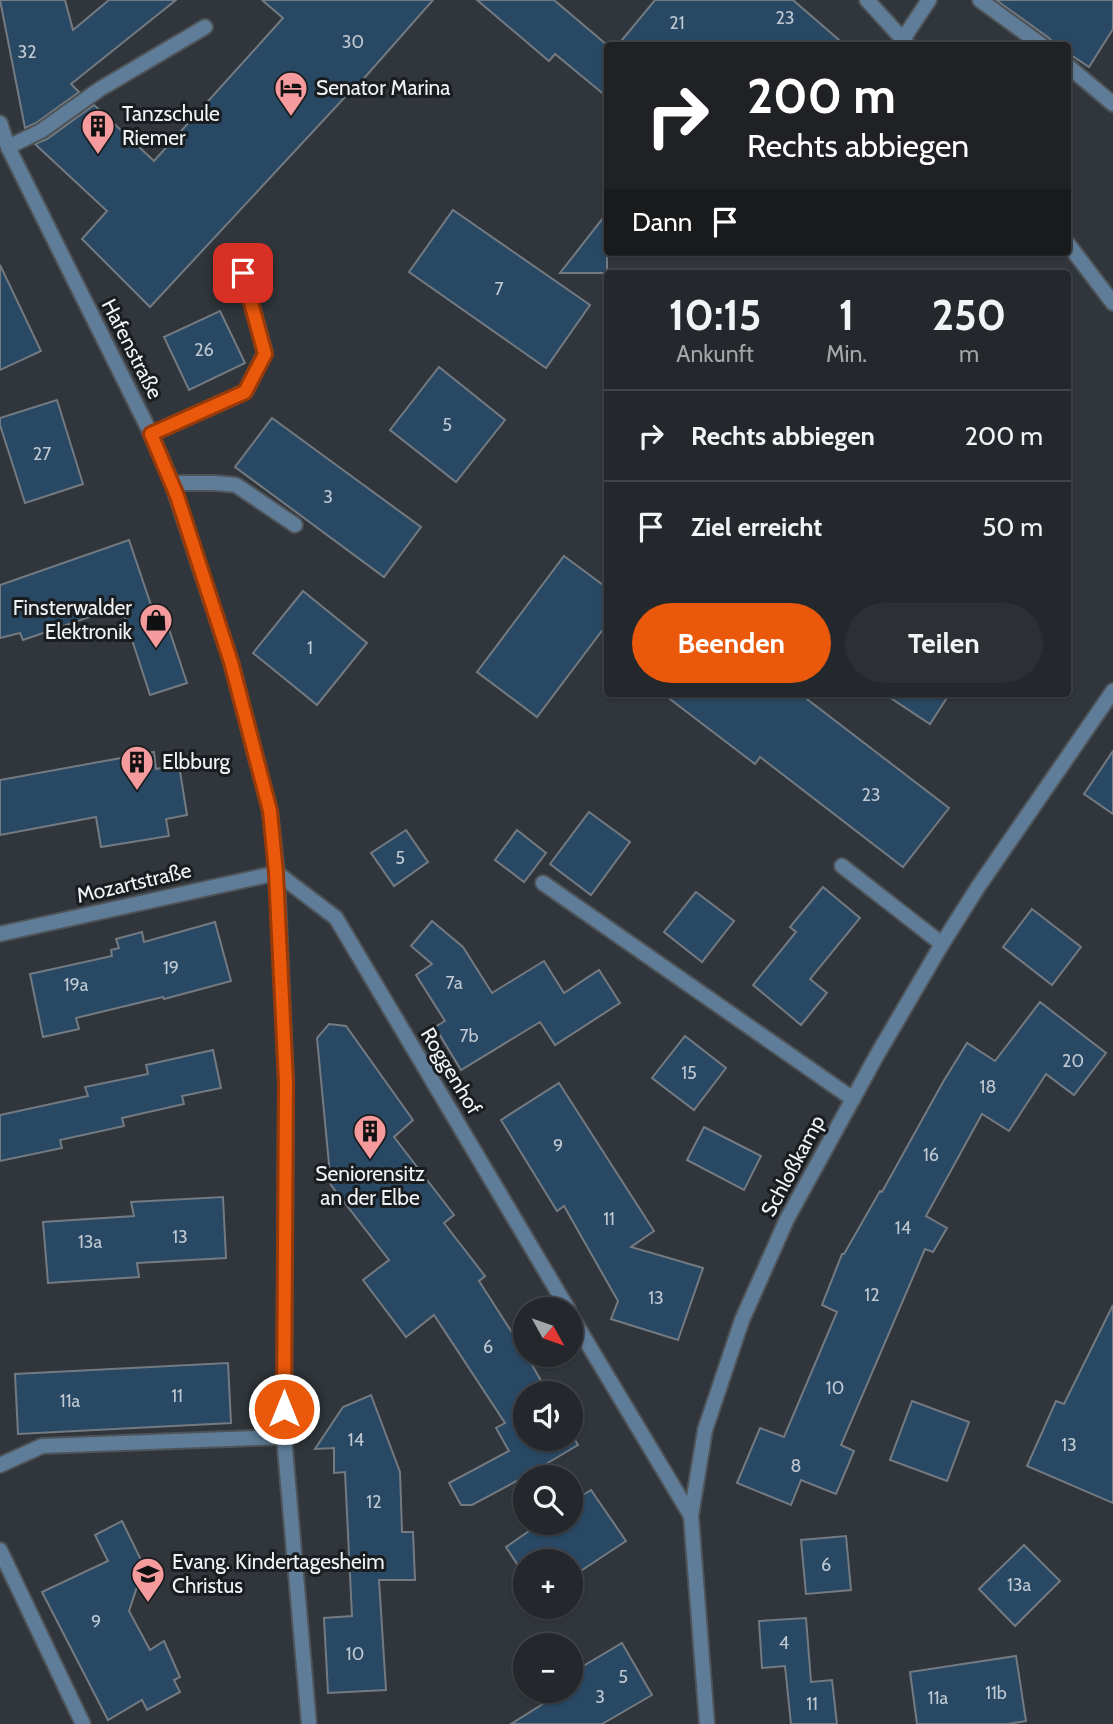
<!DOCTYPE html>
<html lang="de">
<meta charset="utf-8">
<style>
:root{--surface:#24282c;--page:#2c3034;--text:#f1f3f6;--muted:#a3a6a9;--line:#414448;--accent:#ea580c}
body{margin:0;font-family:Cabin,sans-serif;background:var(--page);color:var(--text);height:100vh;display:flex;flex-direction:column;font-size:26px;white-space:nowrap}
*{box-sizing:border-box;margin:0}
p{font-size:23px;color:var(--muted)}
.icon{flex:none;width:38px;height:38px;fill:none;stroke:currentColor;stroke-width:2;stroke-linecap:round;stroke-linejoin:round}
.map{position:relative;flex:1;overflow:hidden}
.details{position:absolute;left:604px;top:270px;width:467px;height:427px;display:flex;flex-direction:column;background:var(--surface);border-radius:7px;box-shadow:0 2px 5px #0004,0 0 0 2px var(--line)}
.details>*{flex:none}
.top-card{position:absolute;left:604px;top:42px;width:467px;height:214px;border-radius:7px;box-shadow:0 2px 5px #0004,0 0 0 2px var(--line);background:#202124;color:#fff;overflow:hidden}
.needle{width:46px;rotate:130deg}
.tools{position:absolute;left:513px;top:1297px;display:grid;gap:14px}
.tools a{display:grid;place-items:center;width:70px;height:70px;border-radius:50%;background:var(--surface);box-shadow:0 2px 5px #0004,0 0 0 2px var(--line);font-size:35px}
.pin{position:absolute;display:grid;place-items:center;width:60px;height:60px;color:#fff;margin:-30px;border-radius:14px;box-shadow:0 4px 10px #0006}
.me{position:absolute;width:77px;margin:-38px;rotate:0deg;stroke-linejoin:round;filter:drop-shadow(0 0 5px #0008)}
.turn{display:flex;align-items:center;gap:24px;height:147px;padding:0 28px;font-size:32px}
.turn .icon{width:91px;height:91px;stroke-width:2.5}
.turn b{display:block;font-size:49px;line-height:60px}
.then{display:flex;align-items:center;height:66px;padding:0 28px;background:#0003;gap:14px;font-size:26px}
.eta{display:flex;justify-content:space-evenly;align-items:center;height:119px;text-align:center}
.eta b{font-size:42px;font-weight:700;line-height:49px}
.button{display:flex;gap:14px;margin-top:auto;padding:14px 28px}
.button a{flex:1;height:80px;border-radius:42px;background:var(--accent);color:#fff;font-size:28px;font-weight:700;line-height:80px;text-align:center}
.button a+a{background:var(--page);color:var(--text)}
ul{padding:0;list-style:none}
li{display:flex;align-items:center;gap:21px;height:91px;padding:0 28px;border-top:2px solid var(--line)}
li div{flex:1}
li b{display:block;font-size:26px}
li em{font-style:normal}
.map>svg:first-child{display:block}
</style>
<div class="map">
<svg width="1113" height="1724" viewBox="0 0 1113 1724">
<rect width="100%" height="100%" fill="#30363b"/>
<g fill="#294863" stroke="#737a81" stroke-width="2">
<polygon points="0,0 65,0 73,30 109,0 176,0 71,84 79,92 36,123 25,128"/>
<polygon points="262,0 433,0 359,84 358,83 150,307 82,239 107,211 35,144 47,139 94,105 154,161 283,18"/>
<polygon points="477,0 554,0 607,45 607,97 555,54 549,61"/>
<polygon points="655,0 793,0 846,46 617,46"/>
<polygon points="996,0 1113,0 1113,29 1089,67 1068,53 1068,46 1056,46 1049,38"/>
<polygon points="453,210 590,305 546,368 409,272"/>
<polygon points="607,213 607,273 560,273"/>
<polygon points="0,265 41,351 0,370"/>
<polygon points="220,311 245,363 189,390 164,337"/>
<polygon points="439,367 505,420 456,482 390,430"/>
<polygon points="57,400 83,484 25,503 0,425 0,418"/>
<polygon points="272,418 421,527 384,577 235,467"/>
<polygon points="129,540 152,608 161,605 187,683 150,695 121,606 23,640 20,633 0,638 0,585"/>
<polygon points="564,556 607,588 607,624 537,717 477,672"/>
<polygon points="303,591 367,643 317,705 253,653"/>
<polygon points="662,693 799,693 949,808 903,867 760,757 755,764"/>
<polygon points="883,693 950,693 930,724"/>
<polygon points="1113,751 1113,814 1084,794"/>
<polygon points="154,752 156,769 179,765 187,815 166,819 169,836 101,847 96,817 0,835 0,780"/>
<polygon points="589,812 630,842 591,895 550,864"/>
<polygon points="406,830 428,862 394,886 371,853"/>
<polygon points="517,830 546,853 524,882 495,860"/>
<polygon points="823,887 860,918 810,979 827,993 801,1025 753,985 796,932 790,927"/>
<polygon points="696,892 734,921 702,962 664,932"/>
<polygon points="1032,909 1081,947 1052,985 1003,947"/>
<polygon points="432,921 463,947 492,993 544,961 564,993 599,970 620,1003 555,1045 540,1022 461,1070 435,1027 445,1021 416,975 432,964 411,946"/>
<polygon points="215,922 231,981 164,999 163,997 76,1018 79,1029 43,1037 30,974 112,956 111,950 119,948 116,939 142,932 144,942"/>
<polygon points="1040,1002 1106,1053 1074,1095 1046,1074 1009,1131 982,1114 926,1216 947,1228 933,1252 925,1249 841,1445 854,1451 836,1494 801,1480 791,1505 737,1483 760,1428 784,1437 837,1312 822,1305 842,1254 844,1254 880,1191 882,1192 943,1082 967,1043 995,1061"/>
<polygon points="329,1024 346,1026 413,1120 394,1137 454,1215 444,1223 485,1276 479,1281 527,1356 548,1393 525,1393 525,1438 570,1438 570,1432 578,1445 524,1477 472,1505 461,1505 449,1483 509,1451 496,1428 505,1423 434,1315 406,1337 363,1280 389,1260 331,1185 317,1038"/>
<polygon points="685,1036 726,1068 694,1110 652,1078"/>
<polygon points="213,1050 221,1088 182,1096 184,1104 122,1118 124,1126 60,1140 62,1148 0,1161 0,1115 88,1096 85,1087 148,1074 146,1065"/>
<polygon points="559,1083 654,1231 631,1247 703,1268 678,1340 611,1319 618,1301 564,1206 557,1211 501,1120"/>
<polygon points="704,1127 761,1156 744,1190 687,1160"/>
<polygon points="223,1197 226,1258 137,1263 139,1277 48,1283 43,1222 134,1216 131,1202"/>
<polygon points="1113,1305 1113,1503 1027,1466 1056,1401 1064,1404"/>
<polygon points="228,1363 231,1423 18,1434 15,1374"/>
<polygon points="371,1395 400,1472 402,1532 413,1532 415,1580 379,1580 386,1690 328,1693 324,1618 352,1616 345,1472 334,1473 334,1448 315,1449 343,1407"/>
<polygon points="912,1401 969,1422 947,1481 890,1460"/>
<polygon points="591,1490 626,1541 570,1578 570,1561 525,1561 525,1576 506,1547 542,1522 570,1522 570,1503"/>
<polygon points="122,1521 144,1566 129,1611 150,1650 164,1641 180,1677 174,1680 180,1692 147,1710 142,1700 108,1720 42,1592 108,1561 95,1535"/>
<polygon points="846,1536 851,1590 806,1594 801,1540"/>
<polygon points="1024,1545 1060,1581 1015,1626 979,1589"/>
<polygon points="806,1618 811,1682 832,1680 837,1724 791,1724 785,1666 762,1668 759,1621"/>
<polygon points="622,1643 652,1695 602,1724 511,1724 565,1690 570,1690 570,1674"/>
<polygon points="1016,1656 1026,1721 1008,1724 917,1724 910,1672"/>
</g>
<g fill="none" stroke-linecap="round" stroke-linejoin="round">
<defs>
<g id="service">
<polyline points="980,0 1043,46"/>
<polyline points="903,39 929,0"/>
<polyline points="1068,66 1113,104"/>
<polyline points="8,147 41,131 100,89 205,27"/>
<polyline points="151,434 245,392 265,353 243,273"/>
<polyline points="172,483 215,483 236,485 295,525"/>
<polyline points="842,866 942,944"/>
<polyline points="543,883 853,1099"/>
<polyline points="0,1465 42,1446 284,1437"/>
<polyline points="0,1550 83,1724"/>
</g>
<g id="minor">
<polyline points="0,934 277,873 336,918 568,1309"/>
<polyline points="570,1314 691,1516"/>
<polyline points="707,1724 691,1516 705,1430 742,1320 787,1219 877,1055 942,944 978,887 1113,691"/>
</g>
<g id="tertiary">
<polyline points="867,0 909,46"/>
<polyline points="0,123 8,147 151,434 172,483 231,662 270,811 277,873 286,1083 284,1437 309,1724"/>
<polyline points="1068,244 1113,303"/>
</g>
</defs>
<use href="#service" stroke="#4f5459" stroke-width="18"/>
<use href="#minor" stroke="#4f5459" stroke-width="18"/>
<use href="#tertiary" stroke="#4f5459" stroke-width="18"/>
<use href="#service" stroke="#5f7d98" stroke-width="14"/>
<use href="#minor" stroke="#5f7d98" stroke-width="14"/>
<use href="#tertiary" stroke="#5f7d98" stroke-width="14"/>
</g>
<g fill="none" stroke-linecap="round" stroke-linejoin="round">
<defs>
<polyline id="route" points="243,273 265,354 245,392 151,434 177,496 231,662 270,811 276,873 286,1083 284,1409"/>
</defs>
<use href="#route" stroke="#983908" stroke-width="18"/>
<use href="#route" stroke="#ea580c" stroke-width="12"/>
</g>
<defs>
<symbol id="hotel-pin" viewBox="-11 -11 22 30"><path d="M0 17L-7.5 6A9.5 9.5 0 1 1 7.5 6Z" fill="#f59b9d" stroke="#1a1d1f"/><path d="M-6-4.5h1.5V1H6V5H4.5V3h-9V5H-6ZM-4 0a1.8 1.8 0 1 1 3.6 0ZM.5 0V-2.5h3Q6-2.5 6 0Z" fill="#111"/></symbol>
<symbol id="building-pin" viewBox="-11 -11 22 30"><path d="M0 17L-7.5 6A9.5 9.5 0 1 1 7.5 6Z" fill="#f59b9d" stroke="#1a1d1f"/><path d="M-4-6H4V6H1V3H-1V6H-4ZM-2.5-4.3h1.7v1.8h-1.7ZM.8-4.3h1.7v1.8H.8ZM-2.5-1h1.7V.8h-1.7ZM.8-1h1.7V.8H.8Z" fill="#111"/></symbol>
<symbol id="shop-pin" viewBox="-11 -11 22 30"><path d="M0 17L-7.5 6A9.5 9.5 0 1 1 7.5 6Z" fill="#f59b9d" stroke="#1a1d1f"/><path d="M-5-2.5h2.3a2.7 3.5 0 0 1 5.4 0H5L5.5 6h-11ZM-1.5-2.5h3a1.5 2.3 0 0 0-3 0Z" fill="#111"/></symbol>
<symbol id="school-pin" viewBox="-11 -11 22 30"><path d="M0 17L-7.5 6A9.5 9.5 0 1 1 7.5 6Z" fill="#f59b9d" stroke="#1a1d1f"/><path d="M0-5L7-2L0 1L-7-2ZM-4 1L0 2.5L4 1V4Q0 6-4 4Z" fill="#111"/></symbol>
</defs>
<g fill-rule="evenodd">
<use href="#hotel-pin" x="272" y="69" width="38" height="52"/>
<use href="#building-pin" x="79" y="107" width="38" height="52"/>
<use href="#shop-pin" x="137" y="601" width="38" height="52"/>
<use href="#building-pin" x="118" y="743" width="38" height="52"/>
<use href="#building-pin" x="351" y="1112" width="38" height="52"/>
<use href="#school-pin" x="129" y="1555" width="38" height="52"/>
</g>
<g text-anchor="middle" stroke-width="6" stroke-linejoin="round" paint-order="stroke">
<g font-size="18" fill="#bec8d2">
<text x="785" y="24">23</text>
<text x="677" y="29">21</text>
<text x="353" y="48">30</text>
<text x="27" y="58">32</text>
<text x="499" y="295">7</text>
<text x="204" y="356">26</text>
<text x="447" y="431">5</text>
<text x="42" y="460">27</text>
<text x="328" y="503">3</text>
<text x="310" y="654">1</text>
<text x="871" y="801">23</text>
<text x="400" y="864">5</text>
<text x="171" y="974">19</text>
<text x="454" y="989">7a</text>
<text x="76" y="991">19a</text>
<text x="469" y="1042">7b</text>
<text x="1073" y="1067">20</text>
<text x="689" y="1079">15</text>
<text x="988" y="1093">18</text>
<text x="558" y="1152">9</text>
<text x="931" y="1161">16</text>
<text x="609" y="1225">11</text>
<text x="903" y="1234">14</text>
<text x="180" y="1243">13</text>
<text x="90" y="1248">13a</text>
<text x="872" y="1301">12</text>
<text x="656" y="1304">13</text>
<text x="488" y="1353">6</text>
<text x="835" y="1394">10</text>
<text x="177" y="1402">11</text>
<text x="70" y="1407">11a</text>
<text x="356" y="1446">14</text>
<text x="1069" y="1451">13</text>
<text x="796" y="1472">8</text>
<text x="374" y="1508">12</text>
<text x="826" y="1571">6</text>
<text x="1019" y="1591">13a</text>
<text x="96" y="1628">9</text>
<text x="784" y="1649">4</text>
<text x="355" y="1660">10</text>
<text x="623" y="1683">5</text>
<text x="996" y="1699">11b</text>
<text x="600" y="1703">3</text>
<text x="938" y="1704">11a</text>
<text x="812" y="1710">11</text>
</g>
<g font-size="21" fill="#eff3f7" stroke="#1a1d1f" text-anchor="start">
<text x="316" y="95">Senator Marina</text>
<text x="122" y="121">Tanzschule<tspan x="122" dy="24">Riemer</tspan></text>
<text x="132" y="615" text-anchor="end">Finsterwalder<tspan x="132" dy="24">Elektronik</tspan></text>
<text x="162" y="769">Elbburg</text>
<text x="370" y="1181" text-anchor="middle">Seniorensitz<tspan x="370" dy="24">an der Elbe</tspan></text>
<text x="172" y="1569">Evang. Kindertagesheim<tspan x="172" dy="24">Christus</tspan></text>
</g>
<g font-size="21" fill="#eff3f7" stroke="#1a1d1f">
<text transform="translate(132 349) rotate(63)" y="7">Hafenstraße</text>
<text transform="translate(134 883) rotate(-13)" y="7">Mozartstraße</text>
<text transform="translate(451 1071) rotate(59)" y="7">Roggenhof</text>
<text transform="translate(793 1166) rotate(-62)" y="7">Schloßkamp</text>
</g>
</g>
</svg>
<div class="tools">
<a><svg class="needle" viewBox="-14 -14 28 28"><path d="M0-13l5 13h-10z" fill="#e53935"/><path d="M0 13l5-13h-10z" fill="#a3a6a9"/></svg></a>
<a><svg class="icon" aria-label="sound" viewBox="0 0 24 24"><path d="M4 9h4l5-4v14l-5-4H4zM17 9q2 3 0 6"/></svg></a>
<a><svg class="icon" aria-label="search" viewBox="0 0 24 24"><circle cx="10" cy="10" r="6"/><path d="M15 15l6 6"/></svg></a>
<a>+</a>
<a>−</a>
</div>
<div class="pin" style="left:243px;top:273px;background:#d93025"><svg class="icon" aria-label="arrive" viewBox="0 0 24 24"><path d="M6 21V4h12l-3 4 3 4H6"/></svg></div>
<svg class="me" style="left:284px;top:1409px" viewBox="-20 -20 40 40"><circle r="17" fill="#ea580c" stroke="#fff" stroke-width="3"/><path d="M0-11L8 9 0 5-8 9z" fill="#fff"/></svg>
<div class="top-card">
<div class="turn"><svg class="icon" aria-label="right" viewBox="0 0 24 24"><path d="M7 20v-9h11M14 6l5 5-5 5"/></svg><div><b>200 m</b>Rechts abbiegen</div></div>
<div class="then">Dann<svg class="icon" aria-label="arrive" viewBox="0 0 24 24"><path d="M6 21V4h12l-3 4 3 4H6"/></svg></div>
</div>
<section class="details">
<div class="eta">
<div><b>10:15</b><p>Ankunft</p></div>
<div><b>1</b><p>Min.</p></div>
<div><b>250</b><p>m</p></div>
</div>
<ul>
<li><svg class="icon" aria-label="right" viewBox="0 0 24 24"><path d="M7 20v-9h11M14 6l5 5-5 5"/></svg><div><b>Rechts abbiegen</b></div><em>200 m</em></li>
<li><svg class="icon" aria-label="arrive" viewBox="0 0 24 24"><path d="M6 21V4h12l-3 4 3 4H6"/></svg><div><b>Ziel erreicht</b></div><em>50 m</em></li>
</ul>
<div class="button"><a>Beenden</a><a>Teilen</a></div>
</section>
</div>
